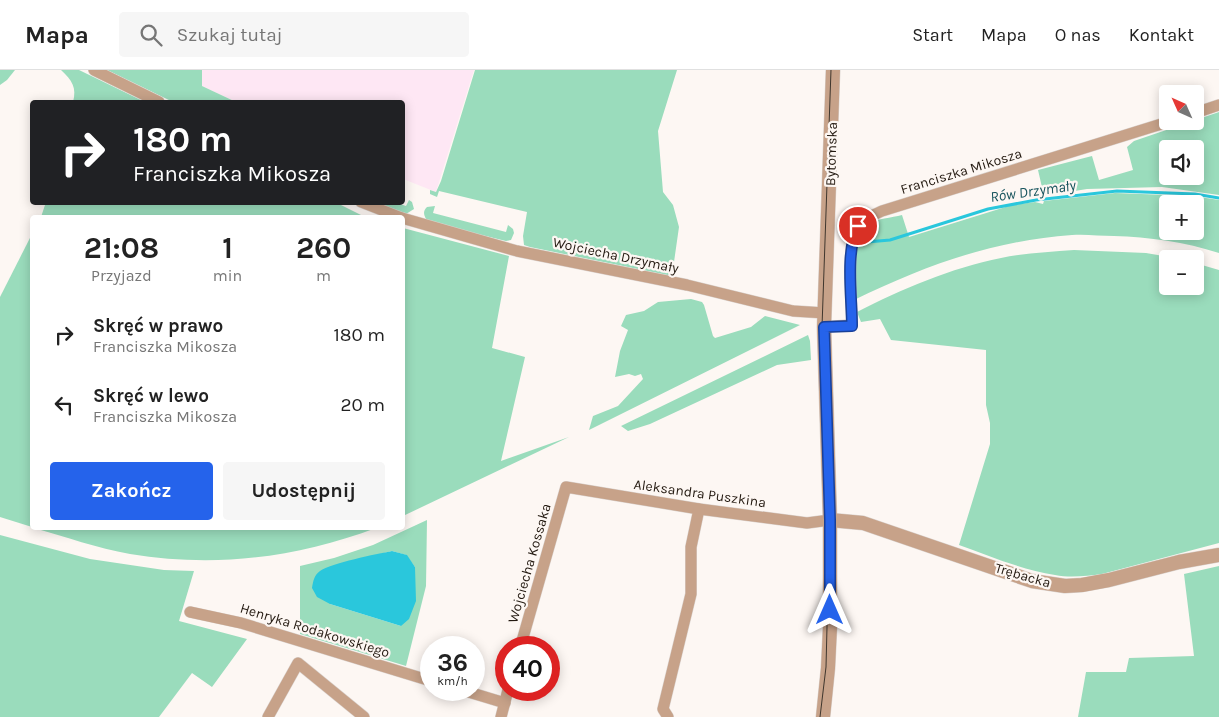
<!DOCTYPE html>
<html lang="pl">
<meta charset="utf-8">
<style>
:root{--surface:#fff;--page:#f6f6f6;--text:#222;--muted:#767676;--line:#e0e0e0;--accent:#2563eb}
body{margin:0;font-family:Karla,sans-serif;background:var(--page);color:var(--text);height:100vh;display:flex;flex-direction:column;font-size:19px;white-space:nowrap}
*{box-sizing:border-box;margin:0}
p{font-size:16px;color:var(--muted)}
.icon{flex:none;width:28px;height:28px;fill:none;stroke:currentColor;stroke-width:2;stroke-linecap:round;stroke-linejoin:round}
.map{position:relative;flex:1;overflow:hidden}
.side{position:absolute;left:30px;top:145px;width:375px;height:315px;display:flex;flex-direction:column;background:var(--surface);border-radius:5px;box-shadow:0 2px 12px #0003}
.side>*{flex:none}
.hud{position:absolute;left:30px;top:30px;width:375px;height:105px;border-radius:5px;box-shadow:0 2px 12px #0003;background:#202124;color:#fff;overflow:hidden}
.needle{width:32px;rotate:315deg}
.tools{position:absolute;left:1159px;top:15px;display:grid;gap:10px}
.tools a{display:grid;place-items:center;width:45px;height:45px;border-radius:5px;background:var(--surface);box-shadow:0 2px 12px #0003;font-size:25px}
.speed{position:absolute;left:420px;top:566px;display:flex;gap:10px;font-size:25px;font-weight:700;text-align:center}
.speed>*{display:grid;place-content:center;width:65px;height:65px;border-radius:50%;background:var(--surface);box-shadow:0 2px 12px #0003;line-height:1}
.speed small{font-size:12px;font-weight:400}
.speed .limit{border:8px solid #d22;background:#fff;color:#111}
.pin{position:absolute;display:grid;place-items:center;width:42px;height:42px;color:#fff;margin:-21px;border:2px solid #fff;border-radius:50%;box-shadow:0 1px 5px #0007}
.me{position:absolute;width:55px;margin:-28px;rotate:0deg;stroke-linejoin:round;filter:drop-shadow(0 0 4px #0008)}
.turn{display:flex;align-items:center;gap:18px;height:105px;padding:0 20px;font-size:22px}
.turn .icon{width:65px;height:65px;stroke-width:2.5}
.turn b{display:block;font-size:35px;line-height:42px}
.eta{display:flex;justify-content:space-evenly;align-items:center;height:85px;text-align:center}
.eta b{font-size:30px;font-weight:700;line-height:35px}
.button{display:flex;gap:10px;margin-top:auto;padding:10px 20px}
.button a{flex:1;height:58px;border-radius:5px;background:var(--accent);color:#fff;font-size:20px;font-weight:700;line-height:58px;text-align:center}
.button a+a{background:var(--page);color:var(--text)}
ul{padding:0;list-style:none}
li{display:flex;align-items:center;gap:15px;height:70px;padding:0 20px}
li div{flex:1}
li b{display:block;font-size:19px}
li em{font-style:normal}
header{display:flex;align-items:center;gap:30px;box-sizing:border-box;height:70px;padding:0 25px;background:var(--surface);border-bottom:1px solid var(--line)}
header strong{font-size:24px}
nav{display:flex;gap:28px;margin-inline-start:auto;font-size:18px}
.search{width:350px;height:45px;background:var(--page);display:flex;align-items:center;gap:12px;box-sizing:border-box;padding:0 18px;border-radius:5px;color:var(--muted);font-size:19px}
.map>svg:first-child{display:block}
</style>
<header>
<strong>Mapa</strong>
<div class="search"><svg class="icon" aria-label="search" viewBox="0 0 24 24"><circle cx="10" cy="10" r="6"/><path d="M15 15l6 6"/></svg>Szukaj tutaj</div>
<nav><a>Start</a><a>Mapa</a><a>O nas</a><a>Kontakt</a></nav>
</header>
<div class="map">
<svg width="1219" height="647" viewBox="0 0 1219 647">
<rect width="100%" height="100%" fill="#fdf7f3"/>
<polygon fill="#fee7f4" points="202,0 474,0 436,122 403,109 402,32 236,32 202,16"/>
<g fill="#9adcbc" fill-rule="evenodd">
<polygon points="0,0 15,0 7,10 0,15"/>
<path d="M 61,0 L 79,0 L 145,32 L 73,32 C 77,18 72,10 61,0 Z"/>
<polygon points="107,0 202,0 202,16 236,32 173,32"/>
<polygon points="475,0 677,0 658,61 663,122 673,135 679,157 672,206 530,177 524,175 523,166 527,142 439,121 437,127 430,124 430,120 436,122 441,111"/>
<path d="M 1219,42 L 1219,125 L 1162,117 L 1087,119 L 1044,126 L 1038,100 L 1092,86 L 1099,110 L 1133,100 L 1127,77 L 1134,71 ZM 1168,79 L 1195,79 L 1195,106 L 1168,106 Z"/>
<path d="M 1115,123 L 1193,126 L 1219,130 L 1219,183 C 1185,172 1149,167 1114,166 C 1100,166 1086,164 1072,165 C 992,171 926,195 854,230 C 855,209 851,169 868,155 C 876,148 892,148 902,145 L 909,167 L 1012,135 L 1035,132 L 1043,134 L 1044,131 ZM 1168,134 L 1195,134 L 1195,161 L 1168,161 Z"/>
<polygon points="409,130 412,132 414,139 406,144 377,133 397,133 406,136"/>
<polygon points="46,132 335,132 365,147 41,147"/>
<path d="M 435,136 L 433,143 L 506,162 L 508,155 L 513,159 L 514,163 L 511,170 L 506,171 L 428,152 C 424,146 422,142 427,137 Z"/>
<polygon points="403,158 509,186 492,278 525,287 501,391 569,367 403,446"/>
<polygon points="32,164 32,457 0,447 0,227"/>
<path d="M 1074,180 L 1146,183 L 1181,189 L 1168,189 L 1168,216 L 1195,216 L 1195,193 L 1219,200 L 1219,473 L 1102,504 C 1087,506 1070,508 1055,505 C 1022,500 990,486 959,475 L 990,374 L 990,353 L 986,335 L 986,280 L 891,270 L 880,249 L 861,252 L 857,242 C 902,219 951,198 1001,188 C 1025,183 1050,182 1074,180 Z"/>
<polygon points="691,229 702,232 704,235 713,266 715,268 751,257 765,246 800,255 589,360 593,346 618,336 643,309 641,304 635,306 629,304 615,307 620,281 628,260 621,256 626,245 644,241 658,232"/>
<polygon points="808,265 810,271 811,290 777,295 650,354 628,361 621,356"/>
<path d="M 427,450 L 426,516 L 406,596 L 300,564 L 300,496 L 334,488 L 373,475 ZM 392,481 L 406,485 L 415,497 L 401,556 L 330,534 L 333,496 Z"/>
<path d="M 34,458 L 376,458 C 296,488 215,498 130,484 C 97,478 66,467 34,458 Z"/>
<polygon points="0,465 90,489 164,500 194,501 179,551 247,569 212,617 192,603 159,647 0,647"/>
<polygon points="1219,496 1219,647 1078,647 1086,602 1126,602 1129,588 1194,586 1184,504"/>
</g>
<path fill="#2ac7dc" d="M 392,481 L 407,485 L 415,497 L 416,531 L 409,549 L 401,556 L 330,534 L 317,527 L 312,518 C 313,512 314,505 320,501 C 331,493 377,484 392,481 Z"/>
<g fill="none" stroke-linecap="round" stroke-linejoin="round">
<polyline stroke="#2ac7dc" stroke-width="3" points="856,173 890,170 988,139 1036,130 1117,121 1195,124 1219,128"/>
<defs>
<g id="minor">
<polyline points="94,0 159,32"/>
<polyline points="1195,43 1219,35"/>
<polyline points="361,132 402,148"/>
<polyline points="402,148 517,181 687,215 793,241 825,243"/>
<path d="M 824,257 L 852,255 C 852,233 845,172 859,155 C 865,148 873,145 882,141 L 1171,51"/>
<polyline points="190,542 241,553 431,611"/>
<polyline points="520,578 566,417 699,439 807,453 830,450"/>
<polyline points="462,620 505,633"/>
<polyline points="268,647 298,593 364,647"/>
<polyline points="501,647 508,620"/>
<polyline points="668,647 663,639 691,524 691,477 699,439"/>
</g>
<g id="tertiary">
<polyline points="830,450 863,453 1032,511 1065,516 1082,515 1109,510 1179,492 1219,485"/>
<polyline points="823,647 828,598 830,557 830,450 824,257 833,0"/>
</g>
</defs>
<use href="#minor" stroke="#dad3cf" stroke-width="12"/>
<use href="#tertiary" stroke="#dad3cf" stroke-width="15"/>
<use href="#minor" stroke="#c7a289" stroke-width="11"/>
<use href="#tertiary" stroke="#c7a289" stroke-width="14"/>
<polyline stroke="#3f362d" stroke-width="1" points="820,647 826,597 827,557 828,450 822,257 831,0"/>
</g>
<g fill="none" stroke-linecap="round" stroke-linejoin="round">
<defs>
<path id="route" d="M 830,540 L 830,450 L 824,257 L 852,256 C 852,227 845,182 858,156"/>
</defs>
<use href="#route" stroke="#184099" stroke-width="12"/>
<use href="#route" stroke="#2563eb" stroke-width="9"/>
</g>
<g text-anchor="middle" stroke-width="4.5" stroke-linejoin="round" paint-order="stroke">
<g font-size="14" fill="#231910" stroke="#fdf7f3">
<text transform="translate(831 84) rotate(-88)" y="5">Bytomska</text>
<text transform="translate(961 101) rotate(-17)" y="5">Franciszka Mikosza</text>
<text transform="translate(616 185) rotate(12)" y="5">Wojciecha Drzymały</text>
<text transform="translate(700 423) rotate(8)" y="5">Aleksandra Puszkina</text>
<text transform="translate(529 493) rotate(-74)" y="5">Wojciecha Kossaka</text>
<text transform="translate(1023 505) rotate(16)" y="5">Trębacka</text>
<text transform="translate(315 560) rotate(17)" y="5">Henryka Rodakowskiego</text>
</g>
<g font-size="15" font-style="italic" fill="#16535c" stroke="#fdf7f3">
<text transform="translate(1033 121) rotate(-8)" y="5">Rów Drzymały</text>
</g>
</g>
</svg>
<div class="tools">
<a><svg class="needle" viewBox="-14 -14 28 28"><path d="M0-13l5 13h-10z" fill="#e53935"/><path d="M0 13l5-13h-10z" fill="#767676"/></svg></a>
<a><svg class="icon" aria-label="sound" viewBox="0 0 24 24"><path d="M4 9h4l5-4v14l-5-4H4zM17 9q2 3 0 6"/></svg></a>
<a>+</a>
<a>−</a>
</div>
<div class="speed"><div>36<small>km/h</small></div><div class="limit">40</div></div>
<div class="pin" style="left:858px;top:156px;background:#d93025"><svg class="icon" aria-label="arrive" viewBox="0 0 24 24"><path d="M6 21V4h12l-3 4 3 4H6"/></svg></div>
<svg class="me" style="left:830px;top:540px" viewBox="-20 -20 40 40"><path d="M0-17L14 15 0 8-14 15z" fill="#2563eb" stroke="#fff" stroke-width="4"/></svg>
<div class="hud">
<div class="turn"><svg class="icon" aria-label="right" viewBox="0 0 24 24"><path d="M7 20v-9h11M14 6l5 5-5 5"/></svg><div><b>180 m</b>Franciszka Mikosza</div></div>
</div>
<section class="side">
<div class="eta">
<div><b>21:08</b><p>Przyjazd</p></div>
<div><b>1</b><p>min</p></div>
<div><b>260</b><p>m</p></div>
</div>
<ul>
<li><svg class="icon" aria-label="right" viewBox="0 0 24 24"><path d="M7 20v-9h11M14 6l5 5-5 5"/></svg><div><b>Skręć w prawo</b><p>Franciszka Mikosza</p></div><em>180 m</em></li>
<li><svg class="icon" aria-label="left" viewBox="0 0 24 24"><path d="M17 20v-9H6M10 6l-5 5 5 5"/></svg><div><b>Skręć w lewo</b><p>Franciszka Mikosza</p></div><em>20 m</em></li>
</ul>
<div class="button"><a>Zakończ</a><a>Udostępnij</a></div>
</section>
</div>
